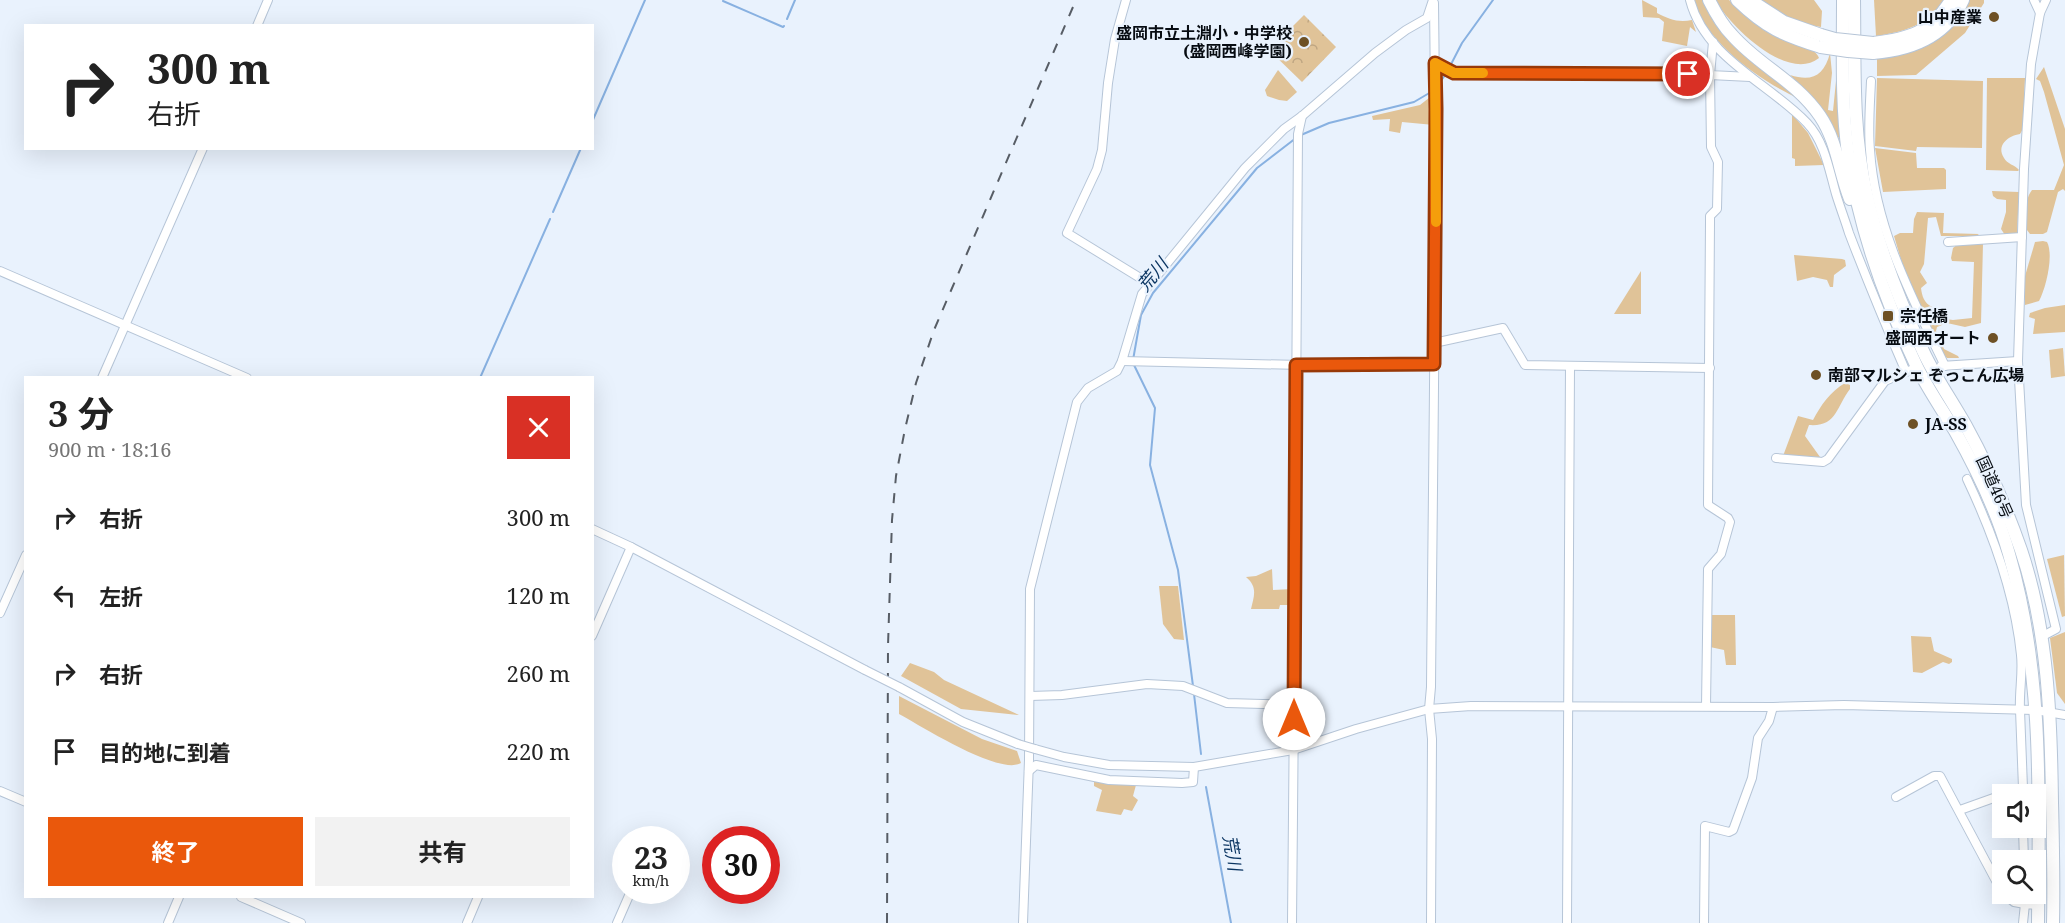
<!DOCTYPE html>
<html lang="ja">
<meta charset="utf-8">
<style>
:root{--surface:#fff;--page:#f2f2f2;--text:#222;--muted:#767676;--accent:#ea580c}
body{margin:0;font-family:"Noto Serif","Noto Sans JP",serif;background:var(--page);color:var(--text);height:100vh;display:flex;flex-direction:column;font-size:22px;white-space:nowrap}
*{box-sizing:border-box;margin:0}
p{font-size:20px;color:var(--muted)}
.icon{flex:none;width:33px;height:33px;fill:none;stroke:currentColor;stroke-width:2;stroke-linecap:round;stroke-linejoin:round}
.map{position:relative;flex:1;overflow:hidden}
.drawer{position:absolute;left:24px;top:376px;width:570px;height:522px;display:flex;flex-direction:column;background:var(--surface);border-radius:0px;box-shadow:0 6px 24px #0002}
.drawer>*{flex:none}
.guide{position:absolute;left:24px;top:24px;width:570px;height:126px;border-radius:0px;box-shadow:0 6px 24px #0002;background:#fff;color:var(--text);overflow:hidden}
.tools{position:absolute;left:1992px;top:784px;display:grid;gap:12px}
.tools a{display:grid;place-items:center;width:54px;height:54px;border-radius:0px;background:var(--surface);box-shadow:0 6px 24px #0002;font-size:30px}
.speed{position:absolute;left:612px;top:826px;display:flex;gap:12px;font-size:30px;font-weight:700;text-align:center}
.speed>*{display:grid;place-content:center;width:78px;height:78px;border-radius:50%;background:var(--surface);box-shadow:0 6px 24px #0002;line-height:1}
.speed small{font-size:15px;font-weight:400}
.speed .limit{border:9px solid #d22;background:#fff;color:#111}
.pin{position:absolute;display:grid;place-items:center;width:51px;height:51px;color:#fff;margin:-26px;border:3px solid #fff;border-radius:50%;box-shadow:0 2px 6px #0007}
.me{position:absolute;width:66px;margin:-33px;rotate:0deg;stroke-linejoin:round;filter:drop-shadow(0 0 4px #0008)}
.turn{display:flex;align-items:center;gap:21px;height:126px;padding:0 24px;font-size:27px}
.turn .icon{width:78px;height:78px;stroke-width:2.5}
.turn b{display:block;font-size:42px;line-height:51px}
.round{display:grid;place-items:center;flex:none;width:63px;height:63px;border-radius:0px;background:var(--page)}
.head{display:flex;align-items:center;justify-content:space-between;height:102px;padding:0 24px}
h1{font-size:36px;font-weight:700;line-height:45px}
.button{display:flex;gap:12px;margin-top:auto;padding:12px 24px}
.button a{flex:1;height:69px;border-radius:0px;background:var(--accent);color:#fff;font-size:24px;font-weight:700;line-height:69px;text-align:center}
.button a+a{background:var(--page);color:var(--text)}
ul{padding:0;list-style:none}
li{display:flex;align-items:center;gap:18px;height:78px;padding:0 24px}
li div{flex:1}
li b{display:block;font-size:22px}
li em{font-style:normal}
.map>svg:first-child{display:block}
</style>
<div class="map">
<svg width="2065" height="923" viewBox="0 0 2065 923">
<defs>
<pattern id="park-crowns" width="20" height="18" patternUnits="userSpaceOnUse" patternTransform="scale(1.5)"><rect width="20" height="18" fill="#e0c398"/><path d="M2 6a3 3 0 1 1 6 0M12 15a3 3 0 1 1 6 0" fill="none" stroke="#bfa682"/></pattern>
</defs>
<rect width="100%" height="100%" fill="#e9f2fd"/>
<g fill="#e0c398">
<path d="M 1642,0 L 1657,8 L 1657,13 C 1669,19 1678,23 1692,20 L 1696,32 L 1690,27 L 1687,46 L 1662,41 L 1664,22 L 1659,18 L 1643,17 Z"/>
<path d="M 1694,0 L 1704,0 L 1720,29 L 1729,41 L 1798,98 C 1761,82 1704,41 1694,0 Z"/>
<path d="M 1715,0 L 1729,0 C 1748,18 1767,33 1791,43 C 1800,47 1816,48 1819,58 C 1788,83 1730,26 1715,0 Z"/>
<path d="M 1756,0 L 1814,0 L 1822,11 L 1821,27 C 1797,24 1778,12 1756,0 Z"/>
<path d="M 1874,0 L 1944,0 C 1928,25 1904,32 1876,36 Z"/>
<path d="M 1969,0 L 1984,0 L 1984,3 L 1965,33 L 1916,75 L 1877,76 L 1877,56 C 1918,53 1952,38 1969,0 Z"/>
<path d="M 1830,53 L 1832,73 L 1828,110 L 1833,111 L 1836,81 L 1838,80 L 1840,140 L 1812,96 L 1790,75 C 1812,82 1824,76 1830,53 Z"/>
<path d="M 2044,67 L 2065,129 L 2065,191 L 2063,189 L 2058,192 L 2047,232 L 2043,234 L 2030,234 L 2027,230 C 2025,218 2024,200 2032,190 L 2054,190 L 2064,165 L 2044,92 L 2040,81 L 2036,79 Z"/>
<polygon points="1278,70 1297,92 1287,101 1279,100 1267,96 1265,90"/>
<polygon points="1877,78 1983,81 1982,148 1917,147 1916,151 1875,146"/>
<path d="M 1987,78 L 2025,78 L 2023,129 L 2020,134 C 2008,136 1996,145 2004,158 C 2007,164 2015,165 2019,170 L 2018,171 L 1986,170 Z"/>
<polygon points="1434,94 1434,125 1402,122 1400,133 1389,131 1390,119 1373,120 1372,116 1420,105"/>
<polygon points="1792,114 1808,133 1824,165 1795,166 1795,159 1792,158"/>
<polygon points="1875,148 1916,153 1917,168 1944,168 1946,170 1946,189 1883,192"/>
<polygon points="1992,191 2019,192 2017,235 2005,235 2001,229 2006,212 2006,200 1997,199 1993,196"/>
<path d="M 1917,212 L 1944,213 L 1943,233 L 1979,234 L 1976,236 L 1941,236 L 1936,217 L 1928,218 L 1924,264 L 1920,272 L 1927,283 L 1921,288 C 1922,296 1924,303 1932,307 L 1924,314 L 1902,263 L 1894,236 L 1900,233 L 1913,233 L 1914,219 Z"/>
<path d="M 2043,241 L 2047,242 C 2054,255 2046,288 2039,301 L 2025,305 L 2025,276 L 2035,242 Z"/>
<polygon points="1980,243 1983,244 1981,323 1965,327 1947,323 1937,327 1936,331 1944,349 1958,356 1959,358 1947,358 1942,354 1927,324 1932,317 1953,320 1972,318 1974,262 1952,261 1951,258 1953,248 1958,244"/>
<polygon points="1794,255 1842,259 1845,260 1846,266 1834,275 1833,287 1830,287 1827,280 1813,277 1797,281"/>
<polygon points="1641,271 1641,314 1614,314"/>
<polygon points="2065,305 2065,332 2033,334 2035,319 2029,317 2030,313 2045,308"/>
<polygon points="2063,348 2065,376 2051,378 2049,350"/>
<path d="M 1845,383 L 1850,385 L 1850,389 C 1836,407 1837,427 1809,425 L 1805,436 L 1820,457 L 1783,456 L 1798,416 L 1813,420 C 1821,405 1830,392 1845,383 Z"/>
<polygon points="2064,555 2065,616 2062,617 2047,559"/>
<path d="M 1272,569 L 1273,590 L 1293,589 L 1292,605 L 1280,605 L 1279,609 L 1251,609 C 1254,596 1258,587 1246,577 L 1256,576 Z"/>
<polygon points="1159,586 1178,586 1184,640 1174,639 1163,624"/>
<polygon points="1711,615 1735,615 1736,665 1726,665 1724,650 1710,647"/>
<polygon points="2065,632 2065,704 2057,693 2050,638"/>
<polygon points="1911,636 1931,637 1934,651 1952,659 1952,662 1949,664 1943,662 1922,673 1913,672"/>
<polygon points="910,663 934,672 944,680 1019,715 961,709 901,676"/>
<path d="M 899,696 L 982,739 L 1017,751 L 1021,763 C 1000,776 921,726 899,714 Z"/>
<polygon points="1094,780 1136,785 1133,796 1138,800 1132,811 1124,809 1121,815 1096,811 1102,790 1094,786"/>
</g>
<polygon fill="url(#park-crowns)" points="1304,15 1336,47 1302,82 1269,50"/>
<g fill="none" stroke-linecap="round" stroke-linejoin="round">
<g stroke="#88b1e1" stroke-width="2">
<polyline points="723,1 783,27 784,26"/>
<polyline points="787,19 795,0"/>
<polyline points="1437,86 1446,74 1462,43 1493,0"/>
<polyline points="592,122 645,0"/>
<polyline points="1301,135 1329,123 1414,102 1431,92"/>
<polyline points="553,212 581,148"/>
<polyline points="1133,360 1141,315 1153,293 1257,168 1296,138"/>
<polyline points="1134,365 1155,408 1150,465 1178,570 1193,686"/>
<polyline points="480,378 550,219"/>
<polyline points="1194,694 1201,754"/>
<polyline points="1206,787 1231,923"/>
</g>
<defs>
<g id="minor">
<polyline points="1126,0 1115,39 1108,83 1102,150 1097,169 1067,233 1150,284"/>
<path d="M 1690,0 C 1705,58 1769,83 1807,123 C 1825,142 1829,170 1836,194 C 1840,207 1845,220 1849,233 C 1867,280 1886,326 1906,372"/>
<polyline points="2034,0 2040,13"/>
<polyline points="257,26 268,0"/>
<polyline points="1713,42 1710,75 1750,77"/>
<polyline points="1435,63 1454,73 1666,72 1710,75 1711,147 1718,162 1717,209 1710,216 1710,222 1708,505 1728,518 1730,522 1721,554 1708,569 1706,706"/>
<path d="M 1871,81 C 1870,104 1868,128 1870,150 C 1875,228 1912,298 1945,366"/>
<polyline points="1948,242 2022,237"/>
<polyline points="0,271 247,378"/>
<polyline points="1434,343 1503,328 1525,365 1710,368"/>
<polyline points="1122,361 1344,366 1434,364"/>
<polyline points="1941,366 2018,361"/>
<polyline points="102,378 203,148"/>
<polyline points="1776,458 1823,462 1828,459 1885,381 1911,370"/>
<path d="M 1967,479 C 1993,534 2015,594 2021,655 C 2023,673 2019,692 2020,710 C 2021,736 2022,762 2023,788"/>
<polyline points="592,529 631,547 865,670"/>
<polyline points="0,613 26,555"/>
<polyline points="592,636 631,547"/>
<polyline points="2041,637 2056,629 2026,505 2018,361 2024,169 2031,64 2040,13 2046,0"/>
<polyline points="899,687 963,722 1018,744"/>
<polyline points="1030,696 1062,695 1147,684 1183,686 1227,703 1294,705 1292,923"/>
<polyline points="1294,705 1298,134 1302,116"/>
<polyline points="1035,749 1064,757 1109,765 1194,767 1293,750 1356,729 1429,709 1471,706 1773,707 1844,705 2036,710 2065,715"/>
<polyline points="1029,771 1036,765 1109,780 1182,783 1193,782 1194,767"/>
<polyline points="0,791 26,802"/>
<polyline points="2004,795 2023,788 2023,795"/>
<polyline points="1896,797 1934,776 1940,776 2002,892"/>
<polyline points="1960,810 2002,795"/>
<polyline points="2023,828 2024,861"/>
<polyline points="654,840 657,832"/>
<polyline points="2004,894 2014,902 2025,904 2024,894"/>
<polyline points="241,897 301,923"/>
<polyline points="168,923 179,897"/>
<polyline points="467,923 478,897"/>
<polyline points="617,923 631,891"/>
<polyline points="1023,923 1029,760 1030,589 1077,402 1088,388 1117,371 1122,361 1142,294 1245,168 1284,129 1302,116 1375,53 1406,30 1427,18 1433,0"/>
<path d="M 1431,923 L 1432,739 L 1429,709 L 1431,687 C 1433,459 1437,231 1434,3"/>
<polyline points="1567,923 1570,366"/>
<polyline points="1704,923 1705,826 1729,832 1733,830 1752,778 1758,738 1769,721 1773,707"/>
<polyline points="2023,923 2025,904 2038,905"/>
</g>
<g id="highway">
<path d="M 1709,0 C 1715,12 1722,25 1732,35 C 1759,66 1795,80 1820,116 C 1837,141 1839,171 1850,199"/>
<path d="M 1737,0 C 1766,28 1783,35 1821,47"/>
<polyline points="1750,0 1784,22 1821,35"/>
<path d="M 1843,0 C 1843,51 1841,103 1848,154 C 1859,228 1884,298 1916,365 C 1927,388 1942,409 1955,431 C 1977,470 1997,511 2009,554 C 2044,674 2039,800 2038,923"/>
<path d="M 1854,0 C 1855,64 1852,130 1866,192 C 1878,247 1899,300 1923,351 C 1935,377 1952,401 1966,426 C 1988,466 2006,507 2021,550 C 2048,630 2051,718 2052,802 C 2053,843 2054,883 2053,923"/>
<path d="M 1873,43 C 1909,39 1932,32 1951,0"/>
<path d="M 1873,53 C 1911,50 1946,37 1963,0"/>
</g>
</defs>
<use href="#minor" stroke="#b6c5d7" stroke-width="10"/>
<use href="#highway" stroke="#b6c5d7" stroke-width="14"/>
<use href="#minor" stroke="#fff" stroke-width="8"/>
<use href="#highway" stroke="#fff" stroke-width="12"/>
<polyline stroke="#575d65" stroke-width="2" stroke-dasharray="10 10" stroke-linecap="butt" points="887,923 888,646 892,520 896,476 905,429 916,383 934,330 1076,0"/>
<defs>
<g id="minor-bridge">
<polyline points="865,670 899,687"/>
<polyline points="1018,744 1035,749"/>
</g>
<g id="highway-bridge">
<polyline points="1821,35 1835,39 1873,43"/>
<polyline points="1821,47 1848,51 1873,53"/>
</g>
</defs>
<use href="#minor-bridge" stroke="#b6c5d7" stroke-width="10" stroke-linecap="butt"/>
<use href="#highway-bridge" stroke="#b6c5d7" stroke-width="14" stroke-linecap="butt"/>
<use href="#minor-bridge" stroke="#fff" stroke-width="8"/>
<use href="#highway-bridge" stroke="#fff" stroke-width="12"/>
</g>
<g fill="none" stroke-linecap="round" stroke-linejoin="round">
<defs>
<polyline id="route" points="1294,719 1296,365 1434,364 1436,109 1435,63 1454,73 1688,74"/>
</defs>
<use href="#route" stroke="#983908" stroke-width="15"/>
<use href="#route" stroke="#ea580c" stroke-width="10"/>
<polyline stroke="#f59e0b" stroke-width="10" points="1436,222 1435,63 1454,73 1483,73"/>
</g>
<g fill="#6e5125" stroke="#e9f2fd" stroke-width="2">
<circle cx="1994" cy="17" r="6"/>
<circle cx="1304" cy="42" r="6"/>
<rect x="1882" y="310" width="12" height="12" rx="3"/>
<circle cx="1993" cy="338" r="6"/>
<circle cx="1816" cy="375" r="6"/>
<circle cx="1913" cy="424" r="6"/>
</g>
<g text-anchor="middle" stroke-width="4.5" stroke-linejoin="round" paint-order="stroke">
<g font-size="16" font-weight="bold" fill="#070c12" stroke="#e9f2fd" text-anchor="end">
<text x="1982" y="23">山中産業</text>
<text x="1292" y="39">盛岡市立土淵小・中学校<tspan x="1292" dy="18">(盛岡西峰学園)</tspan></text>
<text x="1900" y="322" text-anchor="start">宗任橋</text>
<text x="1981" y="344">盛岡西オート</text>
<text x="1828" y="381" text-anchor="start">南部マルシェ ぞっこん広場</text>
<text x="1925" y="430" text-anchor="start">JA-SS</text>
</g>
<g font-size="16" fill="#070c12" stroke="#e9f2fd">
<text transform="translate(1995 487) rotate(66)" y="6">国道46号</text>
</g>
<g font-size="18" font-style="italic" fill="#0b3562" stroke="#e9f2fd">
<text transform="translate(1153 275) rotate(-50)" y="6">荒川</text>
<text transform="translate(1232 853) rotate(80)" y="6">荒川</text>
</g>
</g>
</svg>
<div class="tools">
<a><svg class="icon" aria-label="sound" viewBox="0 0 24 24"><path d="M4 9h4l5-4v14l-5-4H4zM17 9q2 3 0 6"/></svg></a>
<a><svg class="icon" aria-label="search" viewBox="0 0 24 24"><circle cx="10" cy="10" r="6"/><path d="M15 15l6 6"/></svg></a>
</div>
<div class="speed"><div>23<small>km/h</small></div><div class="limit">30</div></div>
<div class="pin" style="left:1688px;top:74px;background:#d93025"><svg class="icon" aria-label="arrive" viewBox="0 0 24 24"><path d="M6 21V4h12l-3 4 3 4H6"/></svg></div>
<svg class="me" style="left:1294px;top:719px" viewBox="-20 -20 40 40"><circle r="19" fill="#fff"/><path d="M0-13L10 11 0 6-10 11z" fill="#ea580c"/></svg>
<div class="guide">
<div class="turn"><svg class="icon" aria-label="right" viewBox="0 0 24 24"><path d="M7 20v-9h11M14 6l5 5-5 5"/></svg><div><b>300 m</b>右折</div></div>
</div>
<section class="drawer">
<div class="head"><div><h1>3 分</h1><p>900 m · 18:16</p></div><a class="round" style="background:#d93025;color:#fff"><svg class="icon" aria-label="close" viewBox="0 0 24 24"><path d="M6 6l12 12M18 6L6 18"/></svg></a></div>
<ul>
<li><svg class="icon" aria-label="right" viewBox="0 0 24 24"><path d="M7 20v-9h11M14 6l5 5-5 5"/></svg><div><b>右折</b></div><em>300 m</em></li>
<li><svg class="icon" aria-label="left" viewBox="0 0 24 24"><path d="M17 20v-9H6M10 6l-5 5 5 5"/></svg><div><b>左折</b></div><em>120 m</em></li>
<li><svg class="icon" aria-label="right" viewBox="0 0 24 24"><path d="M7 20v-9h11M14 6l5 5-5 5"/></svg><div><b>右折</b></div><em>260 m</em></li>
<li><svg class="icon" aria-label="arrive" viewBox="0 0 24 24"><path d="M6 21V4h12l-3 4 3 4H6"/></svg><div><b>目的地に到着</b></div><em>220 m</em></li>
</ul>
<div class="button"><a>終了</a><a>共有</a></div>
</section>
</div>
